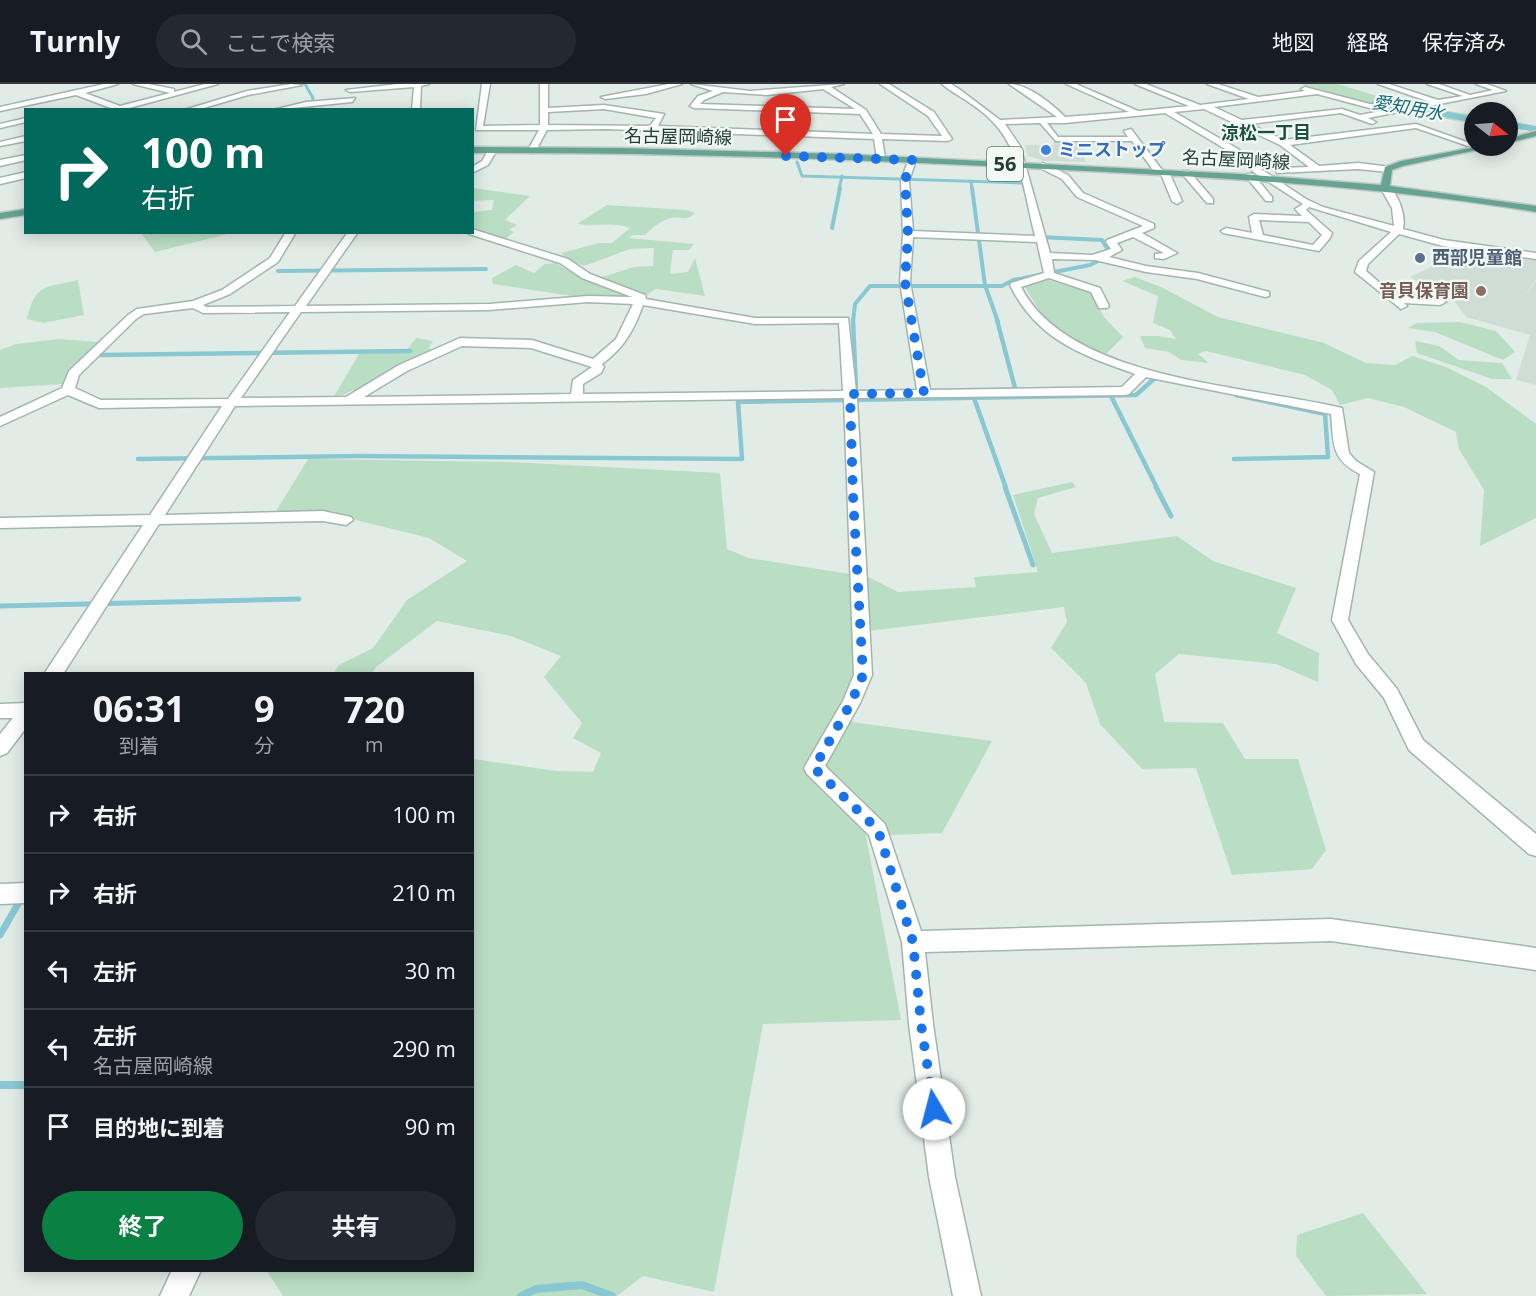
<!DOCTYPE html>
<html lang="ja">
<meta charset="utf-8">
<style>
:root{--surface:#171b24;--page:#242831;--text:#f1f3f6;--muted:#9ea1a6;--line:#363941;--accent:#0b8043}
body{margin:0;font-family:"Open Sans","Noto Sans JP",sans-serif;background:var(--page);color:var(--text);height:100vh;display:flex;flex-direction:column;font-size:22px;white-space:nowrap}
*{box-sizing:border-box;margin:0}
p{font-size:20px;color:var(--muted)}
.icon{flex:none;width:33px;height:33px;fill:none;stroke:currentColor;stroke-width:2;stroke-linecap:round;stroke-linejoin:round}
.map{position:relative;flex:1;overflow:hidden}
.drawer{position:absolute;left:24px;top:588px;width:450px;height:600px;display:flex;flex-direction:column;background:var(--surface);border-radius:0px;box-shadow:0 3px 15px #0003}
.drawer>*{flex:none}
.guide{position:absolute;left:24px;top:24px;width:450px;height:126px;border-radius:0px;box-shadow:0 3px 15px #0003;background:#00695c;color:#fff;overflow:hidden}
.needle{width:39px;rotate:107deg}
.controls{position:absolute;left:1464px;top:18px;display:grid;gap:12px}
.controls a{display:grid;place-items:center;width:54px;height:54px;border-radius:50%;background:var(--surface);box-shadow:0 3px 15px #0003;font-size:30px}
.pin{position:absolute;display:grid;place-items:center;width:51px;height:51px;color:#fff;margin:-62px -26px;border-radius:50% 50% 50% 0;rotate:-45deg;box-shadow:0 0 6px #0007}
.pin .icon{rotate:45deg}
.me{position:absolute;width:66px;margin:-33px;rotate:352deg;stroke-linejoin:round;filter:drop-shadow(0 0 4px #0008)}
.turn{display:flex;align-items:center;gap:21px;height:126px;padding:0 18px;font-size:27px}
.turn .icon{width:78px;height:78px;stroke-width:2.5}
.turn b{display:block;font-size:42px;line-height:51px}
.eta{display:flex;justify-content:space-evenly;align-items:center;height:102px;text-align:center}
.eta b{font-size:36px;font-weight:700;line-height:42px}
.button{display:flex;gap:12px;margin-top:auto;padding:12px 18px}
.button a{flex:1;height:69px;border-radius:36px;background:var(--accent);color:#fff;font-size:24px;font-weight:700;line-height:69px;text-align:center}
.button a+a{background:var(--page);color:var(--text)}
ul{padding:0;list-style:none}
li{display:flex;align-items:center;gap:18px;height:78px;padding:0 18px;border-top:2px solid var(--line)}
li div{flex:1}
li b{display:block;font-size:22px}
li em{font-style:normal}
header{display:flex;align-items:center;gap:36px;box-sizing:border-box;height:84px;padding:0 30px;background:var(--surface);border-bottom:2px solid var(--line)}
header strong{font-size:28px}
nav{display:flex;gap:33px;margin-inline-start:auto;font-size:21px}
.search{width:420px;height:54px;background:var(--page);display:flex;align-items:center;gap:15px;box-sizing:border-box;padding:0 21px;border-radius:33px;color:var(--muted);font-size:22px}
.map>svg:first-child{display:block}
</style>
<header>
<strong>Turnly</strong>
<div class="search"><svg class="icon" aria-label="search" viewBox="0 0 24 24"><circle cx="10" cy="10" r="6"/><path d="M15 15l6 6"/></svg>ここで検索</div>
<nav><a>地図</a><a>経路</a><a>保存済み</a></nav>
</header>
<div class="map">
<svg width="1536" height="1212" viewBox="0 0 1536 1212">
<rect width="100%" height="100%" fill="#e2ece7"/>
<g fill="#d0dcd6">
<polygon points="1053,57 1082,57 1085,78 1045,77 1028,72 1025,61 1054,61"/>
<polygon points="1454,166 1536,176 1536,195 1523,213 1536,197 1536,301 1516,296 1530,251 1466,233 1455,218 1410,193 1427,185"/>
</g>
<g fill="#badec3">
<polygon points="1300,0 1338,0 1403,20 1474,31 1474,40 1389,25"/>
<polygon points="473,104 530,112 505,136 517,141 509,146 514,148 504,156 473,146 473,128 492,126 494,116 473,117"/>
<path d="M 607,121 L 686,126 L 695,129 C 687,138 681,132 671,134 C 661,136 652,144 645,151 L 633,151 L 629,154 L 694,160 L 689,166 L 673,166 L 670,190 L 688,188 L 695,174 L 705,212 L 656,205 L 647,211 L 608,198 L 602,193 L 634,183 L 653,182 L 654,164 L 630,165 L 584,182 L 571,177 L 561,169 L 599,159 L 612,159 L 630,144 C 613,137 595,143 577,140 Z"/>
<polygon points="141,149 232,149 155,168"/>
<polygon points="555,179 581,194 627,211 625,215 585,214 493,200 492,194 516,181 534,189 545,180"/>
<polygon points="1135,193 1161,203 1218,233 1324,259 1366,279 1395,281 1412,272 1446,283 1486,303 1536,340 1536,434 1480,462 1484,406 1459,365 1456,348 1404,323 1368,314 1340,321 1332,306 1305,291 1206,267 1198,270 1209,279 1181,276 1169,268 1145,264 1140,252 1158,252 1176,255 1170,246 1153,239 1158,212 1122,197"/>
<path d="M 78,196 L 84,231 L 43,239 L 27,235 C 35,199 45,204 78,196 Z"/>
<polygon points="1048,196 1091,208 1104,233 1123,253 1105,271 1063,252 1039,226 1023,200"/>
<polygon points="1460,238 1496,247 1515,268 1503,276 1435,248 1408,244 1417,239"/>
<path d="M 416,254 L 433,257 L 429,264 L 432,267 L 359,305 C 349,306 343,313 333,314 L 359,270 L 405,268 Z"/>
<polygon points="59,255 99,258 75,283 64,300 0,304 0,266 16,260"/>
<polygon points="1415,257 1439,262 1459,276 1502,279 1512,295 1492,295 1417,269"/>
<polygon points="308,375 510,378 720,389 727,465 749,474 868,493 898,508 976,503 974,493 1038,488 1013,411 1072,398 1076,403 1038,414 1034,430 1052,469 1177,452 1213,477 1296,504 1277,549 1319,569 1318,598 1276,580 1179,570 1155,590 1164,638 1223,639 1245,675 1298,675 1326,766 1312,785 1232,791 1196,684 1142,685 1100,640 1086,599 1051,564 1067,538 1064,523 868,547 852,638 992,657 942,749 866,752 901,936 763,940 714,1208 643,1192 617,1212 283,1212 267,1187 472,1186 473,675 556,687 593,688 601,669 573,654 582,639 544,593 561,572 511,552 437,537 376,583 372,589 334,589 339,581 373,564 407,516 467,477 429,454 336,431 334,427 275,429"/>
<polygon points="1363,1129 1427,1210 1326,1212 1296,1172 1297,1151"/>
</g>
<g fill="none" stroke-linecap="round" stroke-linejoin="round">
<g stroke="#89c8d2" stroke-width="3">
<polyline points="305,0 313,14 311,26"/>
<polyline points="797,78 802,92 1023,99"/>
<polyline points="971,97 972,105"/>
<polyline points="839,105 842,92"/>
</g>
<g stroke="#89c8d2" stroke-width="4">
<polyline points="972,104 985,201 998,238"/>
<polyline points="832,144 840,104"/>
<polyline points="1039,153 1102,156 1108,166 1102,169"/>
<polyline points="278,187 486,185"/>
<polyline points="853,238 855,220 870,202 1002,202 1013,196 1090,181 1098,177"/>
</g>
<g stroke="#89c8d2" stroke-width="4.5">
<polyline points="853,236 856,304"/>
<polyline points="997,236 1015,304"/>
<polyline points="100,271 410,267"/>
<polyline points="1111,312 1157,404"/>
<polyline points="974,314 1006,404"/>
<polyline points="138,375 360,372 742,375 738,318 1136,311 1155,294 1161,295"/>
<polyline points="1234,375 1328,373 1325,330 1236,311"/>
</g>
<g stroke="#89c8d2" stroke-width="5">
<polyline points="1005,403 1033,481"/>
<polyline points="1156,403 1171,432"/>
<polyline points="0,522 299,515"/>
</g>
<polyline stroke="#89c8d2" stroke-width="7" points="0,851 22,813"/>
<g stroke="#89c8d2" stroke-width="8">
<polyline points="0,1001 26,1001"/>
<polyline points="521,1212 536,1205 582,1201 612,1212"/>
</g>
<g fill="#89c8d2" fill-rule="evenodd">
<polygon points="1375,16 1400,18 1474,33 1474,39 1400,24 1372,21 1370,19"/>
<polygon points="1508,37 1536,42 1536,48 1508,43"/>
</g>
<defs>
<g id="minor">
<polygon points="104,0 118,0 85,9 120,22 170,9 133,0 148,0 174,5 174,8 205,0 218,0 122,26 116,26 76,11 0,27 0,23"/>
<polygon points="291,0 302,1 248,11 197,26 184,26 247,7"/>
<polygon points="398,0 429,0 421,2 420,26 412,26 414,3 350,8 346,6"/>
<path d="M 482,0 L 490,0 L 483,42 L 540,41 L 540,0 L 548,0 L 548,24 L 604,21 L 664,30 L 658,42 L 873,50 L 860,30 L 694,24 L 690,22 L 698,12 L 713,7 L 691,0 L 750,7 L 844,0 L 831,3 L 866,26 L 881,50 L 942,52 L 928,32 L 880,0 L 889,0 L 934,28 L 952,55 L 948,57 L 882,55 L 885,74 L 881,77 L 877,74 L 874,55 L 607,45 L 547,46 L 536,66 L 532,69 L 528,66 L 539,46 L 476,46 ZM 823,5 L 855,25 L 700,20 L 704,16 L 723,8 L 767,11 ZM 604,25 L 656,34 L 650,42 L 548,41 L 548,28 Z"/>
<polygon points="669,0 682,0 646,10 605,15 601,13"/>
<path d="M 942,0 L 951,0 L 959,5 L 1000,36 L 1057,33 L 1009,0 C 1028,0 1052,20 1065,33 L 1129,28 L 1066,0 L 1076,0 L 1138,27 L 1189,22 L 1135,0 L 1146,0 L 1200,21 L 1249,15 L 1207,0 L 1218,0 L 1258,13 L 1305,7 L 1301,5 L 1305,3 L 1389,25 L 1430,18 L 1378,0 L 1389,0 L 1438,16 L 1463,12 L 1427,0 L 1439,0 L 1470,11 L 1493,6 L 1476,0 L 1487,0 L 1506,7 L 1368,34 L 1376,38 L 1372,40 L 1341,29 L 1250,40 L 1284,56 L 1416,40 L 1478,62 L 1471,63 L 1416,44 L 1290,61 L 1319,82 L 1358,79 L 1391,83 L 1392,85 L 1388,88 L 1358,85 L 1277,89 L 1276,87 L 1280,84 L 1309,83 L 1280,61 L 1204,25 L 1174,28 L 1238,65 L 1261,85 L 1306,115 L 1323,123 L 1394,142 L 1392,124 L 1380,103 L 1385,100 C 1398,107 1406,131 1403,145 L 1444,156 L 1536,169 L 1536,175 L 1443,162 L 1399,150 L 1368,180 L 1366,187 L 1395,212 L 1440,215 L 1446,218 L 1440,221 L 1404,219 L 1407,222 L 1401,225 L 1355,188 L 1359,177 L 1391,148 L 1309,123 L 1306,126 L 1332,149 L 1330,154 L 1319,167 L 1223,149 L 1221,147 L 1226,144 L 1252,149 L 1249,133 L 1254,130 L 1302,132 L 1295,125 L 1303,120 L 1255,89 L 1232,69 L 1165,29 L 1065,39 L 1047,39 L 1058,53 L 1128,53 L 1124,47 L 1131,45 L 1162,86 L 1169,88 L 1182,117 L 1177,120 L 1172,117 L 1161,90 L 1156,90 L 1132,57 L 1056,57 L 1040,39 L 1005,40 L 1020,62 L 1050,169 L 1092,171 L 1111,165 L 1106,158 L 1107,156 L 1143,142 L 1077,113 L 1062,95 L 1040,84 L 1039,82 L 1043,79 L 1068,91 L 1083,109 L 1154,140 L 1154,144 L 1142,149 L 1177,169 L 1164,175 L 1155,174 L 1155,170 L 1164,169 L 1133,153 L 1117,159 L 1122,166 L 1109,173 L 1146,182 L 1198,189 L 1269,208 L 1269,212 L 1265,213 L 1197,195 L 1146,188 L 1095,176 L 1052,175 L 1054,189 L 1100,204 L 1109,222 L 1107,224 L 1099,224 L 1091,208 L 1049,194 L 1021,203 C 1069,297 1248,301 1342,324 L 1349,369 L 1356,377 L 1374,388 L 1348,536 L 1368,570 L 1397,605 L 1423,656 L 1536,750 L 1536,772 L 1529,770 L 1409,666 L 1384,614 L 1356,580 L 1332,536 L 1360,390 C 1330,375 1334,359 1331,330 L 1146,293 L 1129,310 L 1125,311 L 857,314 L 872,591 L 860,619 L 825,682 L 885,740 L 921,847 L 1331,835 L 1536,864 L 1536,886 L 1331,857 L 925,868 L 933,940 L 955,1093 L 981,1212 L 953,1212 L 929,1093 L 909,940 L 902,858 L 869,751 L 807,690 L 804,684 L 843,617 L 854,591 L 844,314 L 235,322 L 165,431 L 323,427 L 351,433 L 353,436 L 346,441 L 323,437 L 159,440 L 63,590 L 44,590 L 143,441 L 0,444 L 0,434 L 150,431 L 222,322 L 99,324 L 68,311 L 0,342 L 0,333 L 62,304 L 69,287 L 128,231 L 137,225 L 193,217 L 222,206 L 270,174 L 286,148 L 296,148 L 278,178 L 230,210 L 203,221 L 206,223 L 295,222 L 348,148 L 358,148 L 306,222 L 489,220 L 588,212 L 632,213 L 582,194 L 560,179 L 469,150 L 467,148 L 472,148 L 472,145 L 568,175 L 590,190 L 645,211 L 646,215 L 755,234 L 848,234 L 856,307 L 917,306 L 900,198 L 903,150 L 901,97 L 909,74 L 916,76 L 909,97 L 913,147 L 1035,152 C 1025,113 1021,65 991,36 C 977,21 958,13 942,0 ZM 1317,10 L 1381,27 L 1360,31 L 1342,25 L 1242,36 L 1214,23 ZM 1259,136 L 1309,138 L 1322,151 L 1313,161 L 1263,151 ZM 913,153 L 1037,158 L 1044,189 L 1011,199 L 1010,201 C 1037,256 1081,271 1135,290 L 1122,303 L 930,306 L 910,198 ZM 588,218 L 633,220 L 616,255 L 593,275 L 532,256 L 460,254 L 399,281 L 346,313 L 241,314 L 301,228 L 489,226 ZM 643,221 L 755,240 L 839,239 L 843,307 L 583,310 L 583,300 L 601,289 L 604,283 L 602,280 C 624,264 634,246 643,221 ZM 193,224 L 203,229 L 290,228 L 228,315 L 101,316 L 75,304 L 79,291 L 136,235 L 144,230 ZM 462,262 L 531,264 L 592,283 L 573,296 L 571,310 L 364,313 L 407,287 Z"/>
<polygon points="355,14 352,18 273,26 306,18"/>
<polygon points="26,34 26,38 0,44 0,40"/>
<polygon points="26,52 26,57 0,62 0,58"/>
<polygon points="490,64 497,66 488,81 472,89 472,83 482,77"/>
<polygon points="26,71 26,76 0,82 0,76"/>
<polygon points="1183,87 1189,87 1213,115 1213,119 1207,119 1183,91"/>
<polygon points="26,88 26,94 0,100 0,94"/>
<polygon points="1247,90 1253,90 1272,113 1272,117 1266,117 1247,94"/>
<polygon points="26,619 26,644 7,669 0,672 0,650 13,634 0,634 0,620"/>
<polygon points="26,799 26,819 0,820 0,800"/>
<polygon points="172,1186 201,1186 189,1212 160,1212"/>
</g>
<g id="major">
<polygon points="1536,47 1536,52 1508,59 1508,55"/>
<path d="M 1481,62 L 1495,62 L 1403,82 L 1392,86 L 1390,102 L 1536,122 L 1536,128 C 1373,101 1210,93 1045,85 C 854,75 664,68 472,69 L 472,63 L 620,64 L 841,70 L 1240,90 L 1381,101 L 1385,83 L 1401,77 Z"/>
<polygon points="26,125 26,131 0,135 0,129"/>
</g>
</defs>
<use href="#minor" stroke="#a4b4ae" stroke-width="3"/>
<use href="#major" stroke="#c1c9c7" stroke-width="3"/>
<use href="#minor" fill="#fff" fill-rule="evenodd"/>
<use href="#major" fill="#65a392" fill-rule="evenodd"/>
</g>
<g fill="none" stroke-linecap="round" stroke-linejoin="round">
<polyline stroke="#1a73e8" stroke-width="10" stroke-dasharray="0 18" points="786,72 912,76 905,96 908,150 905,198 924,309 850,310 853,411 863,591 851,619 814,684 878,746 913,858 921,940 934,1025"/>
</g>
<circle fill="#3f7fe0" stroke="#f2f9f5" stroke-width="2" cx="1046" cy="66" r="6"/>
<circle fill="#5c6f8a" stroke="#f2f9f5" stroke-width="2" cx="1420" cy="174" r="6"/>
<circle fill="#8d6e63" stroke="#f2f9f5" stroke-width="2" cx="1481" cy="207" r="6"/>
<g text-anchor="middle" stroke-width="4.5" stroke-linejoin="round" paint-order="stroke">
<g font-size="18" font-style="italic" fill="#1a6b7b" stroke="#f2f9f5">
<text transform="translate(1408 24) rotate(10)" y="6">愛知用水</text>
</g>
<g font-size="18" font-weight="bold" fill="#1d5043" stroke="#f2f9f5">
<text x="1266" y="55">涼松一丁目</text>
</g>
<g font-size="18" fill="#213e36" stroke="#f2f9f5">
<text transform="translate(678 53) rotate(1)" y="6">名古屋岡崎線</text>
<text transform="translate(1236 76) rotate(3)" y="6">名古屋岡崎線</text>
</g>
<g font-size="18" font-weight="bold" fill="#366cbe" stroke="#f2f9f5" text-anchor="start">
<text x="1058" y="72">ミニストップ</text>
</g>
<g font-size="18" font-weight="bold" fill="#4e5e75" stroke="#f2f9f5" text-anchor="start">
<text x="1432" y="180">西部児童館</text>
</g>
<g font-size="18" font-weight="bold" fill="#785e54" stroke="#f2f9f5" text-anchor="end">
<text x="1469" y="213">音貝保育園</text>
</g>
<rect fill="#f2f9f5" stroke="#60766f" stroke-width="1.5" x="987" y="63" width="36" height="34" rx="4.5"/>
<g font-size="20" font-weight="bold" fill="#213e36">
<text x="1005" y="87">56</text>
</g>
</g>
</svg>
<div class="controls">
<a><svg class="needle" viewBox="-14 -14 28 28"><path d="M0-13l5 13h-10z" fill="#e53935"/><path d="M0 13l5-13h-10z" fill="#9ea1a6"/></svg></a>
</div>
<div class="pin" style="left:786px;top:72px;background:#d93025"><svg class="icon" aria-label="arrive" viewBox="0 0 24 24"><path d="M6 21V4h12l-3 4 3 4H6"/></svg></div>
<svg class="me" style="left:934px;top:1025px" viewBox="-20 -20 40 40"><circle r="19" fill="#fff"/><path d="M0-13L10 11 0 6-10 11z" fill="#1a73e8"/></svg>
<div class="guide">
<div class="turn"><svg class="icon" aria-label="right" viewBox="0 0 24 24"><path d="M7 20v-9h11M14 6l5 5-5 5"/></svg><div><b>100 m</b>右折</div></div>
</div>
<section class="drawer">
<div class="eta">
<div><b>06:31</b><p>到着</p></div>
<div><b>9</b><p>分</p></div>
<div><b>720</b><p>m</p></div>
</div>
<ul>
<li><svg class="icon" aria-label="right" viewBox="0 0 24 24"><path d="M7 20v-9h11M14 6l5 5-5 5"/></svg><div><b>右折</b></div><em>100 m</em></li>
<li><svg class="icon" aria-label="right" viewBox="0 0 24 24"><path d="M7 20v-9h11M14 6l5 5-5 5"/></svg><div><b>右折</b></div><em>210 m</em></li>
<li><svg class="icon" aria-label="left" viewBox="0 0 24 24"><path d="M17 20v-9H6M10 6l-5 5 5 5"/></svg><div><b>左折</b></div><em>30 m</em></li>
<li><svg class="icon" aria-label="left" viewBox="0 0 24 24"><path d="M17 20v-9H6M10 6l-5 5 5 5"/></svg><div><b>左折</b><p>名古屋岡崎線</p></div><em>290 m</em></li>
<li><svg class="icon" aria-label="arrive" viewBox="0 0 24 24"><path d="M6 21V4h12l-3 4 3 4H6"/></svg><div><b>目的地に到着</b></div><em>90 m</em></li>
</ul>
<div class="button"><a>終了</a><a>共有</a></div>
</section>
</div>
